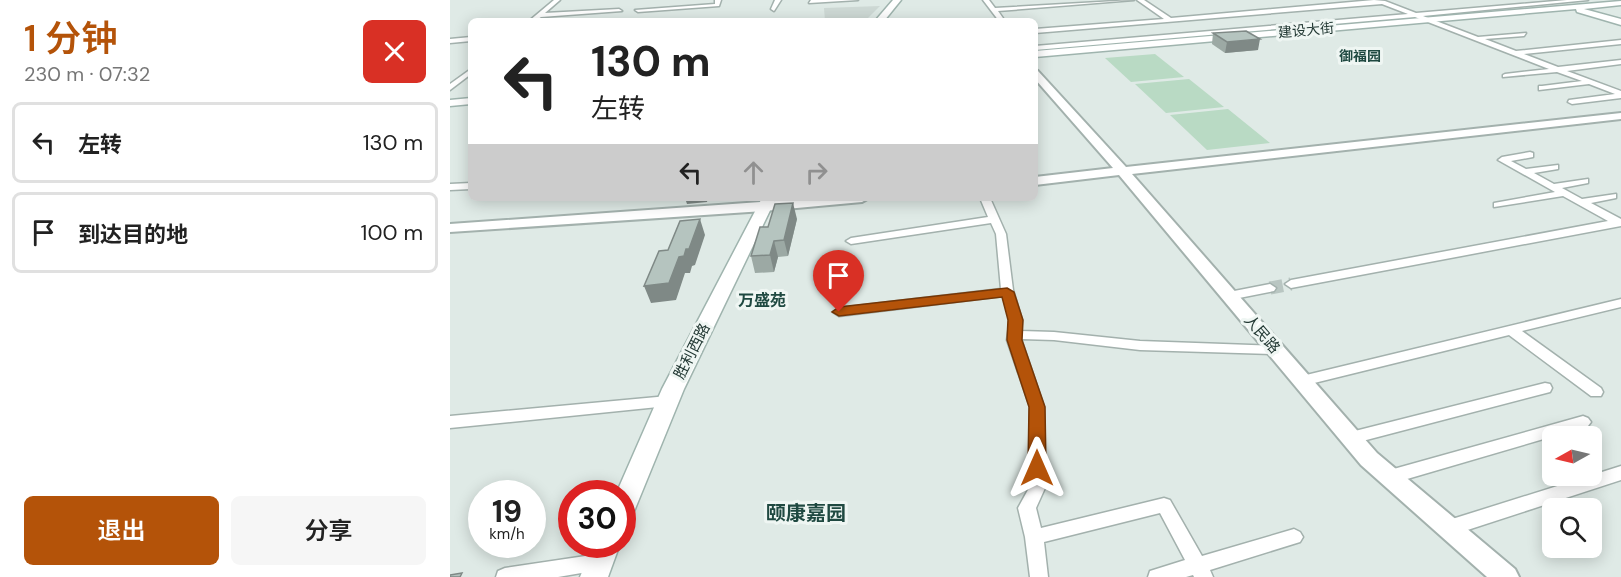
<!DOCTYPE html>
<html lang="zh">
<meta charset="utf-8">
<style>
:root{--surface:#fff;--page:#f6f6f6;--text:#222;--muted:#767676;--line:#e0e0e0;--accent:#b45309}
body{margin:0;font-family:"DM Sans","Noto Sans SC",sans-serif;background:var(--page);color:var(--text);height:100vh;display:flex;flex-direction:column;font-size:22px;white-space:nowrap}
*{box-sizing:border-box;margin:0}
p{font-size:20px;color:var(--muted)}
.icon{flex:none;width:33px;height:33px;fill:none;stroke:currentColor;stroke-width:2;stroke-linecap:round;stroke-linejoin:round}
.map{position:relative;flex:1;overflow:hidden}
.drawer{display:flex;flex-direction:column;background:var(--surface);width:450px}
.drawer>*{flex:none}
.top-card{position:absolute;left:18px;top:18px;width:570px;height:183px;border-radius:9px;box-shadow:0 3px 15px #0003;background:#fff;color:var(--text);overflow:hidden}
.needle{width:39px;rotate:262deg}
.fabs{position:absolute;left:1092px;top:426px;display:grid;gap:12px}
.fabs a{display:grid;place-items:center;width:60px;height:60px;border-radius:9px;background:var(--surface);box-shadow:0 3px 15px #0003;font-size:30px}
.speed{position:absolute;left:18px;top:480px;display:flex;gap:12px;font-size:30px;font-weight:700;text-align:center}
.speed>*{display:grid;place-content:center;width:78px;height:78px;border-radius:50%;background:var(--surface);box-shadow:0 3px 15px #0003;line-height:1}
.speed small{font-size:15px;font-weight:400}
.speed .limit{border:9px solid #d22;background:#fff;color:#111}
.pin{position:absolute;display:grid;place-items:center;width:51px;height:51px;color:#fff;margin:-62px -26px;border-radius:50% 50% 50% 0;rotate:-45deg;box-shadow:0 0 6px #0007}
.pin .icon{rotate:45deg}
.me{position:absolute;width:66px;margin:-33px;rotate:0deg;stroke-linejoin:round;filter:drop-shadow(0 0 4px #0008)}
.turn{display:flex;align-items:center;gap:21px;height:126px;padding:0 24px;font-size:27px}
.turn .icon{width:78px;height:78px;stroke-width:2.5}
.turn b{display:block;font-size:42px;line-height:51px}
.lanes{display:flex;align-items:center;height:57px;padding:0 24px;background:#0003;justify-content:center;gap:30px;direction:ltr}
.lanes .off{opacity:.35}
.round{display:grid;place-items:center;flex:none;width:63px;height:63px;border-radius:9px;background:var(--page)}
.overview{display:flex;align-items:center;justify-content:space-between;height:102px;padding:0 24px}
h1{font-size:36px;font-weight:600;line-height:45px;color:var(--accent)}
.action{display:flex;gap:12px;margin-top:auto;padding:12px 24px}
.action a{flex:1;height:69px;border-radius:9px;background:var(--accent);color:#fff;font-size:24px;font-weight:600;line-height:69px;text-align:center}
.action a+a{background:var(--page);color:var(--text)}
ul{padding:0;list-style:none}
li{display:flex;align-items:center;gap:18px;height:81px;margin:0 12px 9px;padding:0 12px;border:3px solid var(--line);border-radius:9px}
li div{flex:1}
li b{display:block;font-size:22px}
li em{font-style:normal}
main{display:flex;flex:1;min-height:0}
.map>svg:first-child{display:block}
</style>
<main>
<section class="drawer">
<div class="overview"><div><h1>1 分钟</h1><p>230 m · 07:32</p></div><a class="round" style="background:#d93025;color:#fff"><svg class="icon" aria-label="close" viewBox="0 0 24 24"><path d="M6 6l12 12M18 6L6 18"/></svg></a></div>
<ul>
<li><svg class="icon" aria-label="left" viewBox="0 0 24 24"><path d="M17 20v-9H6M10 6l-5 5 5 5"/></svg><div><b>左转</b></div><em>130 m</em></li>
<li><svg class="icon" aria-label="arrive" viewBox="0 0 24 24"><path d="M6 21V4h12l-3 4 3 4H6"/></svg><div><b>到达目的地</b></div><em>100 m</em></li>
</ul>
<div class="action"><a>退出</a><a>分享</a></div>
</section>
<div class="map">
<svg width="1171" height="577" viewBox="0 0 1171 577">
<rect width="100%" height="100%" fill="#dfeae6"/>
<polygon fill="#ced9d5" points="430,6 416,20 375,21 374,8"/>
<g fill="#b9dac4">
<polygon points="705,54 734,77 681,82 655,58"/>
<polygon points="739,79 774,107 716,113 685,84"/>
<polygon points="778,109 820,143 757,150 720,115"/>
</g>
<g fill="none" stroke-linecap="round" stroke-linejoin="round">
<polyline stroke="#b9c6c2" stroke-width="13" stroke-dasharray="13 7" stroke-linecap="butt" points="820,288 841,284"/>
<defs>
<g id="minor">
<polygon points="104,0 110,0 95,13 169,9 172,11 91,17 85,21 79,21"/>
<polygon points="265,0 271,0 269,6 188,12 185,10 265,4"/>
<polygon points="325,0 331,0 324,11 321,9"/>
<polygon points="361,0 408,0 359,3"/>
<polygon points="533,0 539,0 545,8 684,0 548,11 555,21 549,21"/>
<polygon points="687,0 694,0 721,18 924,0 935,1 966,13 1117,0 1138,0 973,16 1028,37 1076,33 1074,36 1035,39 1066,51 1171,40 1171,44 1074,54 1108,67 1171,60 1171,64 1117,71 1171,91 1171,98 1122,104 1118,102 1119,100 1165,94 1139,84 1089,90 1089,86 1092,86 1132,81 1107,72 1053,77 1053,75 1055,74 1099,69 965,17 585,50 585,46 958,14 932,4 585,33 585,29 714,19"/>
<polygon points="21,37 21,41 0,43 0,39"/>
<polygon points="21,69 21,74 0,90 0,84"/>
<polygon points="1080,152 1083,153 1083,157 1061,161 1076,169 1108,165 1108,169 1084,173 1104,184 1138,179 1138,183 1112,188 1132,199 1166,194 1166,198 1141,203 1171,219 1171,226 841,288 835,284 841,280 1158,221 1113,196 1044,207 1044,203 1105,192 1048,160 1052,157"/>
<polygon points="21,183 21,189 0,190 0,184"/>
<polygon points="530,198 540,198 556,234 563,290 572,320 571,331 604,332 690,341 826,346 831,347 833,350 831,353 826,354 690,350 604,340 571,339 594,407 595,488 586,508 591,528 714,498 720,500 752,556 844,529 850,532 853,537 850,542 760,570 763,577 744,577 743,575 736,577 698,577 700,571 735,560 710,513 594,542 598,577 580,577 575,537 568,508 579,488 580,407 557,340 560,320 553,296 389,316 383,312 389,308 551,289 546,234 541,223 401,244 396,241 401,238 538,217"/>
<polygon points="820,284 826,288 824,291 779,300 773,296 779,292"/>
<polygon points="1171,299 1171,307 1072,331 1151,388 1153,392 1151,396 1141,396 1059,335 852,386 847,384 845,381 847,378 852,376"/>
<polygon points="1095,383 1100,384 1102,388 1100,392 901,444 896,442 893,438 896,434 901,432"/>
<polygon points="218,396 223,397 225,401 223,405 218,406 0,428 0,416"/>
<polygon points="1133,416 1138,418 1141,422 1138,426 940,484 934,482 932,477 934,472 940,470"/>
<polygon points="1171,466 1171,480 999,536 993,533 990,528 993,523 999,520"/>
<polygon points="149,554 156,556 158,562 156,568 149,570 108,577 46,577 48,571 55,568"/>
</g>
<g id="tertiary">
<polygon points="585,70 588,71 676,167 1171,113 1171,119 682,174 927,453 1065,569 1069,577 1037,577 911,465 669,175 585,185 585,177 663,168 585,79"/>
<polygon points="367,198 419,198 412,202 314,211 0,232 0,224"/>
</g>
<g id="secondary">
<polygon points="443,0 451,0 434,21 425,21"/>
<polygon points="1171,1 1171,5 1134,9 1171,19 1171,25 1127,12 1126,9 585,57 585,51"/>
<polygon points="21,98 21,104 0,106 0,100"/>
<polygon points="312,198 326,198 234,389 185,509 181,517 172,520 172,494 166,494 212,389"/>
<polygon points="143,544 170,544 158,577 130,577"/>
</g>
</defs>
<use href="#minor" stroke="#a3b1ad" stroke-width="3"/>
<use href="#tertiary" stroke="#a3b1ad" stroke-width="4"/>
<use href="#secondary" stroke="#9fb4ae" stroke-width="3"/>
<use href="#minor" fill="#fff" fill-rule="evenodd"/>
<use href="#tertiary" fill="#fff" fill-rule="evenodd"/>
<use href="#secondary" fill="#fff" fill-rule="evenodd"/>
</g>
<g fill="#9ca9a4">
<polygon points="763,33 808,50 775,53 762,44"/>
<polygon points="347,219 338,256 328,257 324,272 305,273 301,256 318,227"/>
</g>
<g fill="#7f8986">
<polygon points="810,39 808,50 775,53 777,42"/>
<polygon points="235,198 258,198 257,202 237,204"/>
<polygon points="343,203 347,219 338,256 334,240"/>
<polygon points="250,219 255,235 245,265 242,266 240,273 235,273 226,300 201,303 194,286 229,257"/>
<polygon points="324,241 328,257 324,272 320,255"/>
</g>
<g fill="#b5c4bf" stroke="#7f8986" stroke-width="1.5">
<polygon points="796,31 810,39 777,42 763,33"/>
<polygon points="343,203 334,240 324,241 320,255 301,256 310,227 318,227 325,204"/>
<polygon points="250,219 239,249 236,249 234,256 229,257 219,283 194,286 209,251 218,250 230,221"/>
<polygon points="12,573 10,577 0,577 0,575"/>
</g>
<polygon fill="#b45309" stroke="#753606" stroke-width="1.5" points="557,288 564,292 573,320 572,340 595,407 596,468 593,473 587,475 580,473 578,468 579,407 557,340 558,320 552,297 389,316 382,312 389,307"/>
<g text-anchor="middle" stroke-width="6" stroke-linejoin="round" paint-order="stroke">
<g font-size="14" fill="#223833" stroke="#eff6f3">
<text transform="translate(856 30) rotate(-5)" y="5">建设大街</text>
</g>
<g font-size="14" font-weight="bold" fill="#1f4941" stroke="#eff6f3">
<text x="910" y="61">御福园</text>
</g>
<g font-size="15" fill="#223833" stroke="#eff6f3">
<text transform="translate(812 334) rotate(49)" y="5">人民路</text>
<text transform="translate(242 351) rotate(-63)" y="5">胜利西路</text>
</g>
<g font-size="16" font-weight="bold" fill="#1f4941" stroke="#eff6f3">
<text x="312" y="306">万盛苑</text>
</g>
<g font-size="20" font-weight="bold" fill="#1f4941" stroke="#eff6f3">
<text x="356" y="520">颐康嘉园</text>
</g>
</g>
</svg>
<div class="fabs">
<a><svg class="needle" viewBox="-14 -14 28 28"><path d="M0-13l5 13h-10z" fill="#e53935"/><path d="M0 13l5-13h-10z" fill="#767676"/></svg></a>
<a><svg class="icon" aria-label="search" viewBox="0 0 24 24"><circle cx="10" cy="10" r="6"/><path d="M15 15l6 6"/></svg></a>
</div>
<div class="speed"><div>19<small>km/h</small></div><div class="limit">30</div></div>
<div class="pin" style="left:389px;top:312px;background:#d93025"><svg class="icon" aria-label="arrive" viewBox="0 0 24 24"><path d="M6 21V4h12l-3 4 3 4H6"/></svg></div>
<svg class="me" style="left:587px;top:468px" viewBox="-20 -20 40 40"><path d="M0-17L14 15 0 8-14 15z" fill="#b45309" stroke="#fff" stroke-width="4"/></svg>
<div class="top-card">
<div class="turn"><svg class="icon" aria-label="left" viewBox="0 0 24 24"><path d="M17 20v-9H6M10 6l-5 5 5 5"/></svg><div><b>130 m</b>左转</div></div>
<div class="lanes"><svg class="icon" aria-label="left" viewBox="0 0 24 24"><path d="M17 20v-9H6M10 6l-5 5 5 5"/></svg><svg class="icon off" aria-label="ahead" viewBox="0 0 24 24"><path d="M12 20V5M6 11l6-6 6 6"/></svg><svg class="icon off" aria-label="right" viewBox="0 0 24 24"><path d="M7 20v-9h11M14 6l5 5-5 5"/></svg></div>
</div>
</div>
</main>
